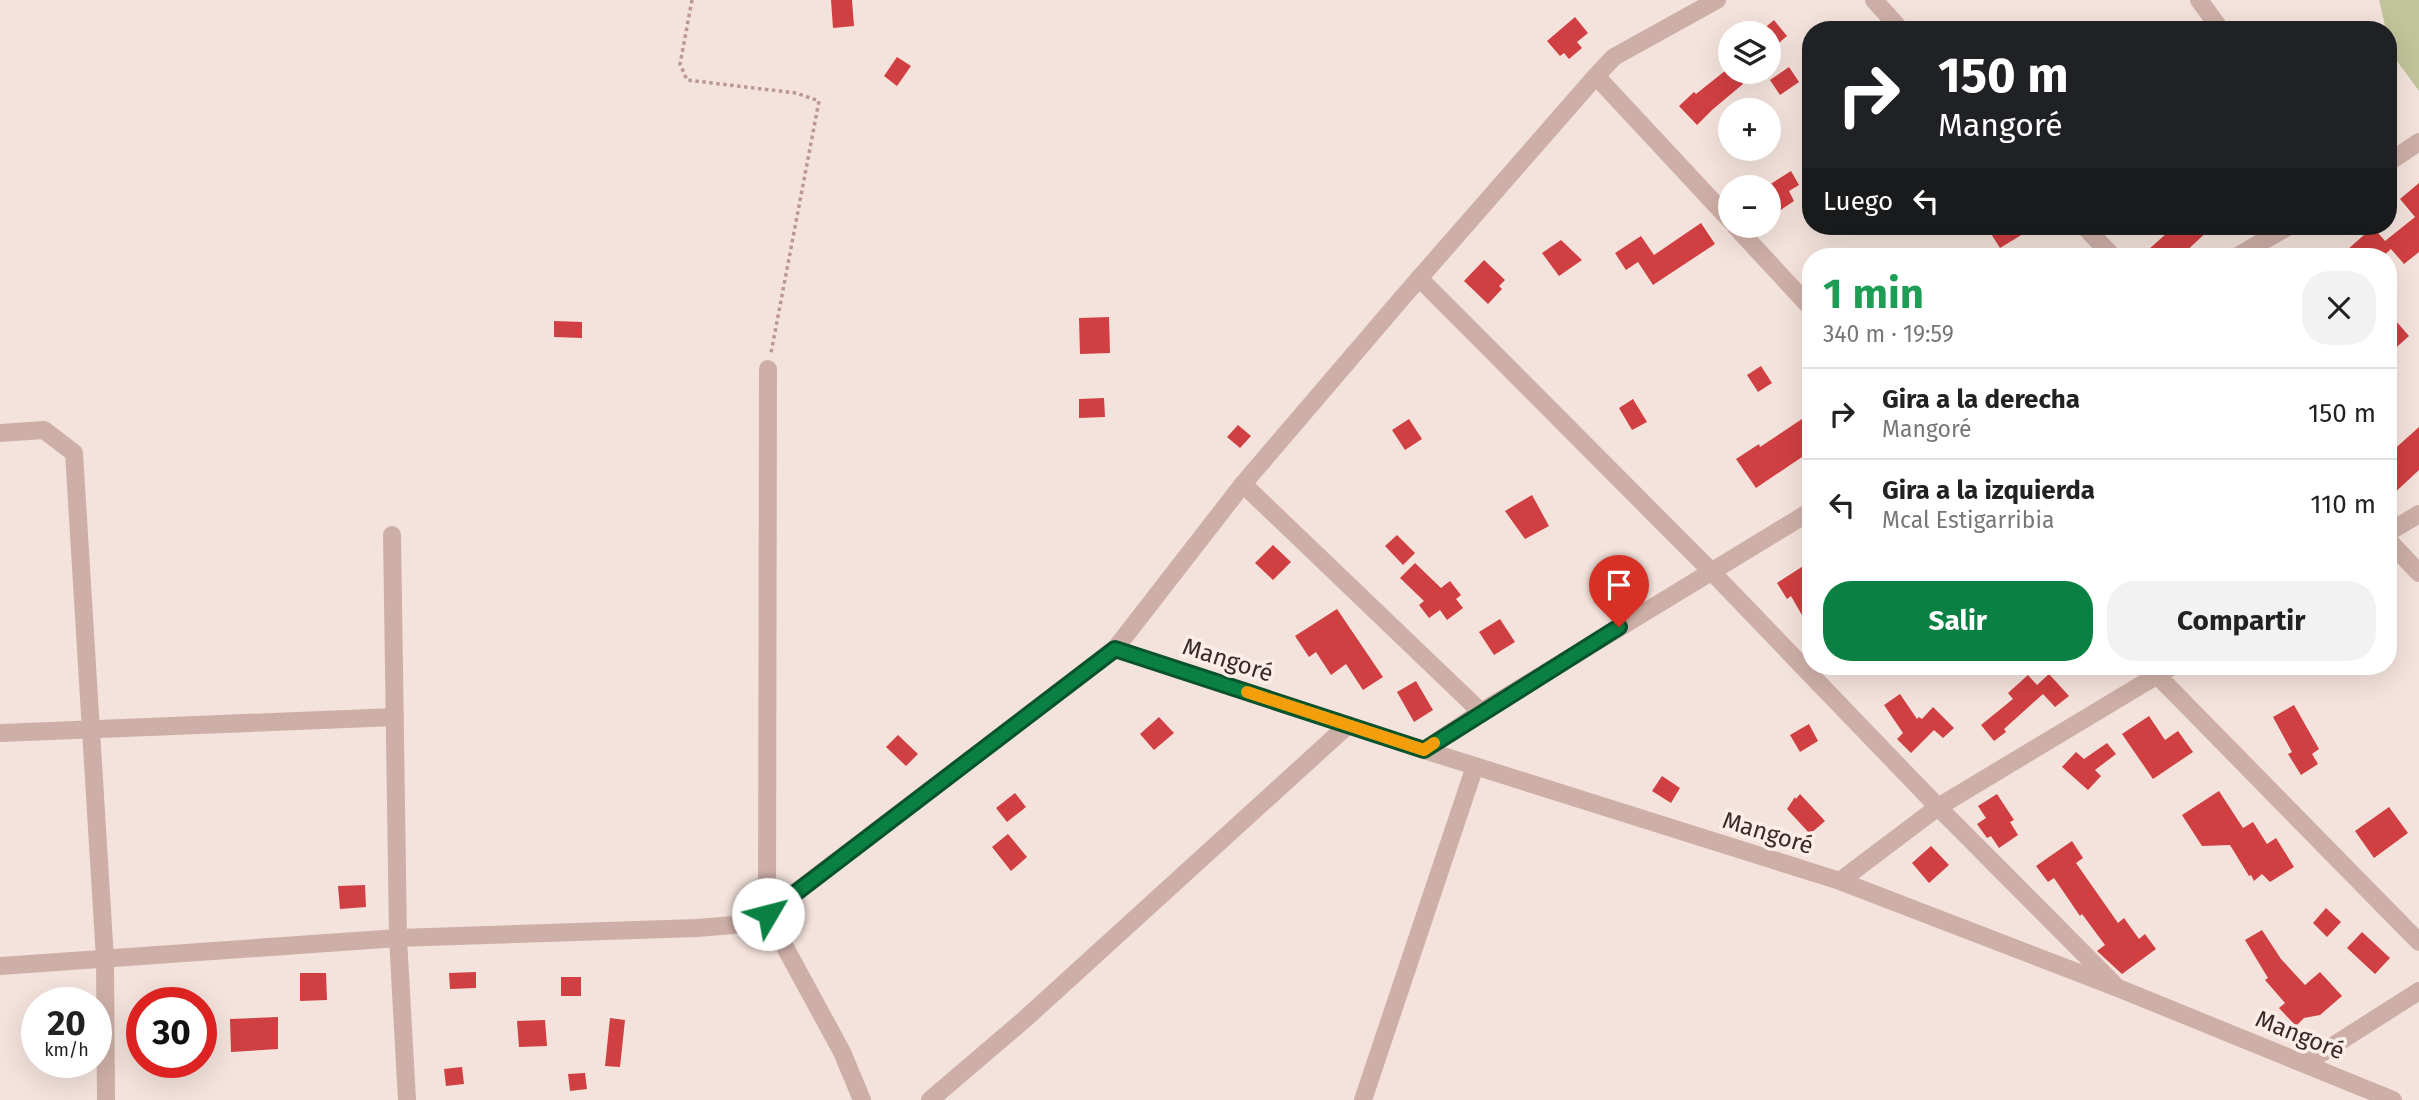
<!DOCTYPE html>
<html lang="es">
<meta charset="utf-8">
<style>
:root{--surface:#fff;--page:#f2f2f2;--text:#222;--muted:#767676;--line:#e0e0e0;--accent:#0b8043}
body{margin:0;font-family:"Fira Sans",sans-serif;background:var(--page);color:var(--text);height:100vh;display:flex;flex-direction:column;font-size:26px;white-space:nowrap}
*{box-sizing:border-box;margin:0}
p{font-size:23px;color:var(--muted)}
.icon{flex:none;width:38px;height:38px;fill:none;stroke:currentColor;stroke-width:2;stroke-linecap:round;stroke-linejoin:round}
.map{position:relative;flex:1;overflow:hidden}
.panel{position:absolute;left:1802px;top:248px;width:595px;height:427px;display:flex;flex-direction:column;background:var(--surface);border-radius:28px;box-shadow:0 7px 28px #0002}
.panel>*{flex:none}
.banner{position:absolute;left:1802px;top:21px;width:595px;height:214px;border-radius:28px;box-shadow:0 7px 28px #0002;background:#202124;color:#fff;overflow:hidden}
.fabs{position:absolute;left:1718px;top:21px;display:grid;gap:14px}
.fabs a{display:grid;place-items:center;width:63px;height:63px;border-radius:50%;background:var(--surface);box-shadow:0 7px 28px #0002;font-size:35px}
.speed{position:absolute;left:21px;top:987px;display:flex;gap:14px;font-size:35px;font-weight:700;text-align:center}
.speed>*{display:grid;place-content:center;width:91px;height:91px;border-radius:50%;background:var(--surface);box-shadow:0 7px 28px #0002;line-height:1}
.speed small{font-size:18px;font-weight:400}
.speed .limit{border:10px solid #d22;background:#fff;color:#111}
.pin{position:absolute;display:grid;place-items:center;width:60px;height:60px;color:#fff;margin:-72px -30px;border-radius:50% 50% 50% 0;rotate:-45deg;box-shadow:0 0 7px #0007}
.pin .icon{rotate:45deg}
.me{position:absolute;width:77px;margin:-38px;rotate:53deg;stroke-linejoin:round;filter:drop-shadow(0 0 5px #0008)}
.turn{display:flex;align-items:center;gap:24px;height:147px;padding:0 21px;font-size:32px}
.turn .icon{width:91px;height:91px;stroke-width:2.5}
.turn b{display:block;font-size:49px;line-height:60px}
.then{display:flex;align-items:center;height:66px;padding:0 21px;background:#0003;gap:14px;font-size:26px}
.round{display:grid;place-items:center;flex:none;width:74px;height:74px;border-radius:28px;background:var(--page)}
.overview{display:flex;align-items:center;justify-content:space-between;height:119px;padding:0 21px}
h1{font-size:42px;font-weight:700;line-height:52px;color:#1e9e55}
.button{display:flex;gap:14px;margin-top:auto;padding:14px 21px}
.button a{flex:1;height:80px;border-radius:28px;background:var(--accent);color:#fff;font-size:28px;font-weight:700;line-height:80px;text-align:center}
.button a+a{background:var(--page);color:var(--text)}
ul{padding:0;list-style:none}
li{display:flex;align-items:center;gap:21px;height:91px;padding:0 21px;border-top:2px solid var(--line)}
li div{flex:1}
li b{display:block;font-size:26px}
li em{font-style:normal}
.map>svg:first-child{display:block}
</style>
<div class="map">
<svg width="2419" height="1100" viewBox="0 0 2419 1100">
<rect width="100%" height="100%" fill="#f4e3dc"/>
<polygon fill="#c2c59b" points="2379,0 2419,0 2419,91 2391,53 2389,30 2386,30"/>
<g fill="#d03f41">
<polygon points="831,0 852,0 854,26 833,28"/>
<polygon points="1575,17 1588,33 1577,42 1582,48 1569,59 1564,53 1560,56 1547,41"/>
<polygon points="1774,20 1787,36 1774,47 1769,41 1769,33 1761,31"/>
<polygon points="897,57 911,66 897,86 884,76"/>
<polygon points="1730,67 1731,72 1734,72 1743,84 1712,110 1697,125 1679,106 1694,92 1696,94"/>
<polygon points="1789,67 1799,82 1780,95 1770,80"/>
<polygon points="1791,171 1799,185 1789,191 1794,201 1779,211 1769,196 1769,185"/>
<polygon points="2419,183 2419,252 2404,264 2391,249 2382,257 2339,257 2373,227 2385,241 2415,217 2400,199"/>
<polygon points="1701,223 1715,244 1653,285 1638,262 1626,270 1615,253 1641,236 1654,255"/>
<polygon points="1986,226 2036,226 2000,248"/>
<polygon points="2175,226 2213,226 2180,257 2140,257"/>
<polygon points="1561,240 1582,260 1559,276 1542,253"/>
<polygon points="1484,260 1505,280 1499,286 1502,289 1488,304 1464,281"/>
<polygon points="2389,313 2409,336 2389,354"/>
<polygon points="1109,317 1110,353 1080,354 1079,318"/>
<polygon points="554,321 582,322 582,338 554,337"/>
<polygon points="1761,366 1772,383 1758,392 1747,375"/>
<polygon points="1104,398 1105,417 1079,418 1079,399"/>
<polygon points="1633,399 1647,422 1632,430 1619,408"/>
<polygon points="1811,413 1811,451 1756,488 1736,459 1759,444 1760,447"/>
<polygon points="1409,419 1422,439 1405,450 1392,430"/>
<polygon points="1238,425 1251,436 1240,448 1227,437"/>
<polygon points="2419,427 2419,470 2389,498 2389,454"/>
<polygon points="1532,495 1549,526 1525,539 1505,511"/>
<polygon points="1397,535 1415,553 1403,565 1385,546"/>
<polygon points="1273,545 1291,562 1273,580 1255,563"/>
<polygon points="1811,561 1811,631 1791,596 1787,599 1777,583"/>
<polygon points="1415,563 1441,588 1450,581 1461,595 1456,599 1463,608 1447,620 1440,610 1429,618 1419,605 1424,601 1400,578"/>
<polygon points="1337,609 1383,677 1363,690 1346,664 1331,675 1316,652 1309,657 1295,636"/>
<polygon points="1500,619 1515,642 1494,655 1479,632"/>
<polygon points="2049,674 2069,696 2055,707 2043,694 2004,729 2006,732 1994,741 1981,725 2013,699 2008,693 2028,675 2037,685"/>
<polygon points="1416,681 1433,710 1414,722 1397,692"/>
<polygon points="1900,694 1917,719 1919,717 1922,719 1933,707 1954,728 1943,738 1934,730 1911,753 1897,739 1903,733 1884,705"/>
<polygon points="2294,705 2319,749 2312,754 2318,764 2301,775 2288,754 2292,752 2273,717"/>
<polygon points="2149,716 2165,740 2178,731 2193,752 2153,779 2122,734"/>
<polygon points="1159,717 1174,733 1154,750 1140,734"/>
<polygon points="1809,724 1818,741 1800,752 1790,735"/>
<polygon points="898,735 918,754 906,766 886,747"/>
<polygon points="2107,743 2116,754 2095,770 2101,776 2088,790 2062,767 2076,752 2084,759"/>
<polygon points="1662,776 1680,788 1671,803 1652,791"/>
<polygon points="2219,791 2243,828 2253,822 2267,844 2276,838 2294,867 2270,882 2262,874 2254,881 2251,875 2249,876 2230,845 2202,846 2182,815"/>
<polygon points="1015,793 1026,807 1007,822 996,808"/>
<polygon points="1800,794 1825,821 1810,834 1787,809 1795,797 1796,799"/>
<polygon points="1997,794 2014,820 2010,822 2018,835 1999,848 1991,836 1987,838 1977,824 1986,818 1978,806"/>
<polygon points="2389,807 2408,833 2374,858 2355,831"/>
<polygon points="1008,834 1027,857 1011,871 992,847"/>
<polygon points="2072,841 2083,858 2076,863 2118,923 2124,918 2139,939 2145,934 2156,949 2122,974 2097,951 2105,945 2082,914 2080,916 2054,878 2048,882 2036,866"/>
<polygon points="1931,846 1949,865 1929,883 1912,863"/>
<polygon points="365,885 366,907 340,909 338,886"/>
<polygon points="2326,908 2341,922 2327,937 2313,923"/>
<polygon points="2262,930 2281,959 2305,985 2320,972 2342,996 2320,1015 2304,1018 2296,1026 2279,1008 2285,1003 2265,980 2268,978 2245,940"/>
<polygon points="2362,932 2390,958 2375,974 2347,948"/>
<polygon points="476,972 476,988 450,989 449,973"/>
<polygon points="300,973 326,973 327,1000 300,1001"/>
<rect x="561" y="977" width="20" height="19"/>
<polygon points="278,1017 278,1049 231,1052 230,1019"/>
<polygon points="610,1018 625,1020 620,1067 605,1066"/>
<polygon points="545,1020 547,1046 519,1047 517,1021"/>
<polygon points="462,1067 464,1084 446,1086 444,1069"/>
<polygon points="585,1073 587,1089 570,1091 568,1074"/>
</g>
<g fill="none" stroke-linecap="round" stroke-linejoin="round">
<polyline stroke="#ba9891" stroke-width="3.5" stroke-dasharray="3.5 3.5" stroke-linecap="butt" points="692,0 680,64 687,80 796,93 819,101 771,353"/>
<g stroke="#ceafa7" stroke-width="18">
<polyline points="1874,0 1901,30"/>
<polyline points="2199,0 2221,30"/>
<polyline points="1596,76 1731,221"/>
<polyline points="2389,162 2419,142"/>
<polyline points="1735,226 1811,308"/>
<polyline points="2084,226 2113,257"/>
<polyline points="2236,257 2289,226"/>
<polyline points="1419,278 1711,571 1938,807 2114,984"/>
<polyline points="768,369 767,914 842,1052 862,1100"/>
<polyline points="0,433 44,430 74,453 105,959 106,1100"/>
<polyline points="1243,484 1481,712"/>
<polyline points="2389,532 2419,514"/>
<polyline points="2389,541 2419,573"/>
<polyline points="1115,649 1424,750 1840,881 2118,988 2393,1100"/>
<polyline points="2149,667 2419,942"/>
<polyline points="0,733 395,717"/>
<polyline points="1424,750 1481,712 1811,511"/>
<polyline points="1840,881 1938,807 2171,667"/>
<polyline points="0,966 398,938 392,535"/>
<polyline points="2306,1063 2419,991"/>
<polyline points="407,1100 398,938 697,928 733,925 767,914 1115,649 1243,484 1402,298 1596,76 1614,57 1717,0"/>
<polyline points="930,1100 1025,1019 1348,725"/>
<polyline points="1363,1100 1475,766"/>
</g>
</g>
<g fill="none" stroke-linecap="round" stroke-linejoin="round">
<defs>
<polyline id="route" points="768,914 1115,649 1424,750 1619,627"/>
</defs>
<use href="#route" stroke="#07532c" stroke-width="18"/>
<use href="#route" stroke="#0b8043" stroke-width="12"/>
<polyline stroke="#f59e0b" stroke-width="12" points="1247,692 1424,750 1434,743"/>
</g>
<g text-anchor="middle" stroke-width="7" stroke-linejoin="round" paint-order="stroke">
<g font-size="24" fill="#392928" stroke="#fbeee9">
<text transform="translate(1228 660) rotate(18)" y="8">Mangoré</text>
<text transform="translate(1768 833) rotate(17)" y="8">Mangoré</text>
<text transform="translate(2300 1035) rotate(22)" y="8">Mangoré</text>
</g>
</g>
</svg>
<div class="fabs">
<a><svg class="icon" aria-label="layers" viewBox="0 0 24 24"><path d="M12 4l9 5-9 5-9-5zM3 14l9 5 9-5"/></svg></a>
<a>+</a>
<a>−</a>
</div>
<div class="speed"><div>20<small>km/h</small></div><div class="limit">30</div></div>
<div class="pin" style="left:1619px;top:627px;background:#d93025"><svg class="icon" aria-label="arrive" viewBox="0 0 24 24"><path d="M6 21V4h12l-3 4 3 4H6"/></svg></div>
<svg class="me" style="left:768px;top:914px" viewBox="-20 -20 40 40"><circle r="19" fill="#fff"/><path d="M0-13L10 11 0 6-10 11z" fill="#0b8043"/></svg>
<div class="banner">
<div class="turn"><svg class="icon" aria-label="right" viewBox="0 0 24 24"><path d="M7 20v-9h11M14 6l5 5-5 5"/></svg><div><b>150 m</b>Mangoré</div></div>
<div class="then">Luego<svg class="icon" aria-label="left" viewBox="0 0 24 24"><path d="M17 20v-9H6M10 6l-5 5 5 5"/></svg></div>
</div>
<section class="panel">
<div class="overview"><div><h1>1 min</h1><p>340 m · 19:59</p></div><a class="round"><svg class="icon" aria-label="close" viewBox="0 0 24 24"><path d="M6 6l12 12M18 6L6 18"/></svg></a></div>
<ul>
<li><svg class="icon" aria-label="right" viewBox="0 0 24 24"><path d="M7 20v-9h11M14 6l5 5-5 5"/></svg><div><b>Gira a la derecha</b><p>Mangoré</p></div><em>150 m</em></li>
<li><svg class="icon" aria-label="left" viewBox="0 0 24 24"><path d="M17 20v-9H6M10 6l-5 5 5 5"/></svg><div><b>Gira a la izquierda</b><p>Mcal Estigarribia</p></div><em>110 m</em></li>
</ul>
<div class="button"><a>Salir</a><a>Compartir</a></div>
</section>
</div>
